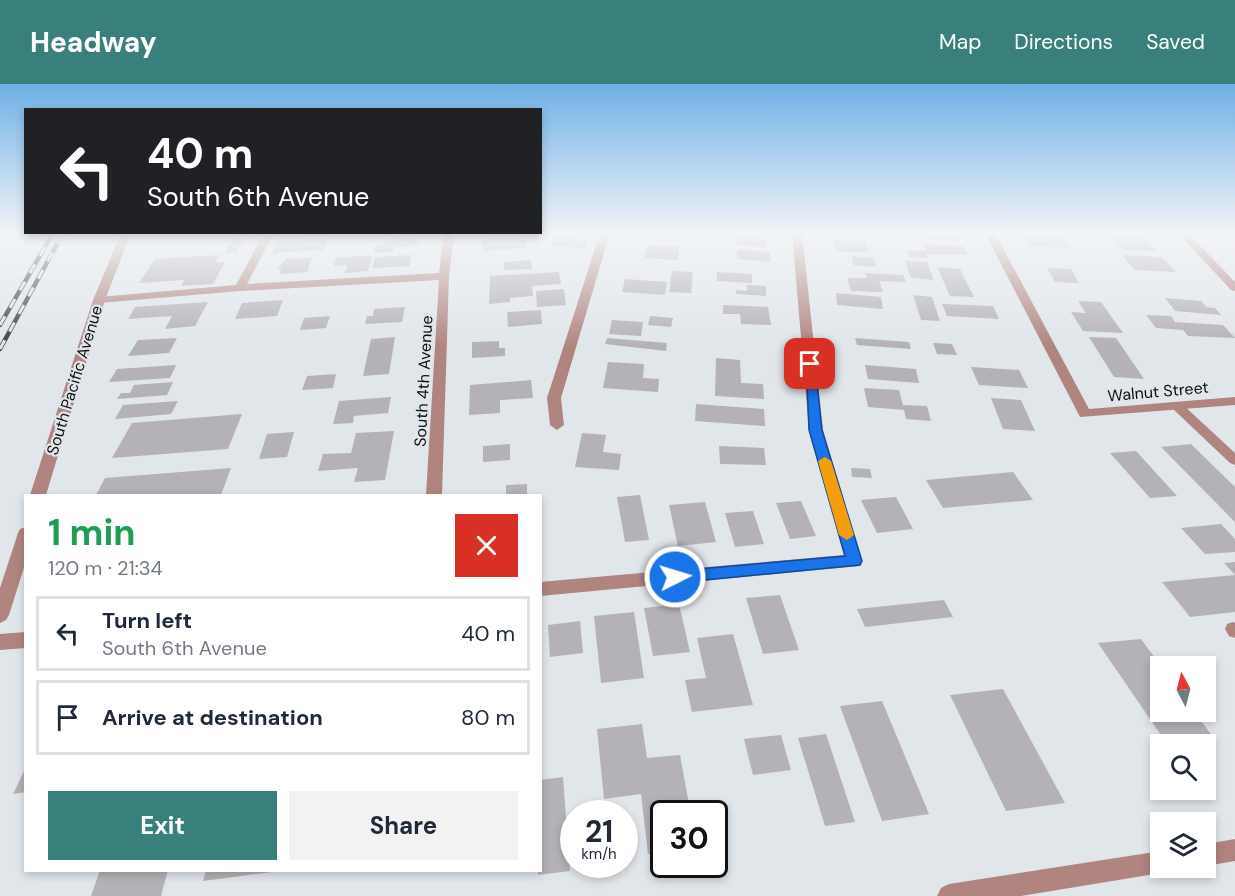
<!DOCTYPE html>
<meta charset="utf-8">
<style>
:root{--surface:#fff;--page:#f2f2f3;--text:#1f2937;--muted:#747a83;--line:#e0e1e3;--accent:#39807c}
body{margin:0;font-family:"DM Sans",sans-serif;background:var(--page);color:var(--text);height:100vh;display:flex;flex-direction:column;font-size:22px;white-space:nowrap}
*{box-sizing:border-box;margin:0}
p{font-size:20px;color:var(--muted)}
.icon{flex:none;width:33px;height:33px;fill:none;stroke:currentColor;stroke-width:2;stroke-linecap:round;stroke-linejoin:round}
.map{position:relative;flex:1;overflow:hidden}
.sheet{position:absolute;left:24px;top:410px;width:518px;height:378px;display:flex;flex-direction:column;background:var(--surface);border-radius:0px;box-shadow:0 3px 9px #0003}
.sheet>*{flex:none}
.banner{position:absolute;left:24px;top:24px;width:518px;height:126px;border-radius:0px;box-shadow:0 3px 9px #0003;background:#202124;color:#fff;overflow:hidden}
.needle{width:39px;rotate:353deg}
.buttons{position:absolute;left:1150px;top:572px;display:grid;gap:12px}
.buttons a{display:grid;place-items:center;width:66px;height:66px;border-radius:0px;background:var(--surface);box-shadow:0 3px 9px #0003;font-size:30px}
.speed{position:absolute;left:560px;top:716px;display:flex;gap:12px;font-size:30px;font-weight:700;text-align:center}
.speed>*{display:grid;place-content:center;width:78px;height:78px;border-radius:50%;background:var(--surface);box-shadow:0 3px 9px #0003;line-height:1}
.speed small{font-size:15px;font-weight:400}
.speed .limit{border:3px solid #111;border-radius:9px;background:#fff;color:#111}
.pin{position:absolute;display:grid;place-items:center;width:51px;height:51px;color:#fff;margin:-26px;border-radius:12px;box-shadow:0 3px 9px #0006}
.me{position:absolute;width:66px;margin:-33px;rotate:85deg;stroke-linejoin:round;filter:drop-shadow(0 0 4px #0008)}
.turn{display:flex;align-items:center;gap:21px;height:126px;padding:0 24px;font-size:27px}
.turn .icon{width:78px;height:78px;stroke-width:2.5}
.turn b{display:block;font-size:42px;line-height:51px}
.round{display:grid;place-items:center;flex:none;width:63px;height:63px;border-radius:0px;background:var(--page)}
.overview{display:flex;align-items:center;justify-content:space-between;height:102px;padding:0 24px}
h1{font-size:36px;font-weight:700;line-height:45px;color:#1e9e55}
.button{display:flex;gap:12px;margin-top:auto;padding:12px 24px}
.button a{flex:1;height:69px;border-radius:0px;background:var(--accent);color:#fff;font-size:24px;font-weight:700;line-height:69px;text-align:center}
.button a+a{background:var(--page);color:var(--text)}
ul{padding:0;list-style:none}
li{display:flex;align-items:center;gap:18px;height:75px;margin:0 12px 9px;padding:0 12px;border:3px solid var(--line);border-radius:0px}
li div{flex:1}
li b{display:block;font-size:22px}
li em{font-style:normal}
header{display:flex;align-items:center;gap:36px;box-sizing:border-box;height:84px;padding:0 30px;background:var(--accent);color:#fff}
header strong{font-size:28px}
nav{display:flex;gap:33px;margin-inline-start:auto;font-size:21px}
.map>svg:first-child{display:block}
</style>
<header>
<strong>Headway</strong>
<nav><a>Map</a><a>Directions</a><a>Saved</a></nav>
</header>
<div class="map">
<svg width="1235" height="812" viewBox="0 0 1235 812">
<rect width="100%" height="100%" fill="#e1e6eb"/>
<g fill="#b4b1b7">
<polygon points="197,149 228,149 225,154 192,155"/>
<polygon points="236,149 247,149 237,168 225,169"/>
<polygon points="533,149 539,149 540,154 525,155 526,164 483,167 482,152"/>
<polygon points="556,149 573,149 571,155 588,155 585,164 550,162"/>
<polygon points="639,149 670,149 669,155 637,153"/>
<polygon points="918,149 957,149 960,157 920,155"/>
<polygon points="1023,150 1061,152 1070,164 1030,162"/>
<polygon points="419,151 417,162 394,163 393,168 373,169 375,160 390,159 392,152"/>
<polygon points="735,153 766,155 767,163 735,161"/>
<polygon points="1112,153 1144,154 1157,167 1124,166"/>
<polygon points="328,155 324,166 272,169 277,157"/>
<polygon points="834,156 866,157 868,169 836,167"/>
<polygon points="924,160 963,162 968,171 927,170 928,174 909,173 906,167 927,167"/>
<polygon points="647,161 679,163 678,176 645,174"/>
<polygon points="737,165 770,168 770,178 737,175"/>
<polygon points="219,171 216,178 225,178 213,200 181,202 184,196 139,199 155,175"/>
<polygon points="411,171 410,182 372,184 375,173"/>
<polygon points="1122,171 1162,173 1176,188 1135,186"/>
<polygon points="372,172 368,187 345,189 347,181 334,182 336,173"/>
<polygon points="852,172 874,174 876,183 853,181"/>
<polygon points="312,174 307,188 279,190 281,184 277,185 286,175"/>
<polygon points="531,176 532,185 504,186 504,178"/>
<polygon points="905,177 927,178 934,196 911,194"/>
<polygon points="937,183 960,185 974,213 950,212"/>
<polygon points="1047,184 1071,185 1079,199 1055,198"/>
<polygon points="672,187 693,188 691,209 669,208"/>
<polygon points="559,188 561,200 532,202 533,212 510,214 510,218 489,220 490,192"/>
<polygon points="717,188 752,190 752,199 717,197"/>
<polygon points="865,189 903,191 906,198 879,197 883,208 851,207 847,194 867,194"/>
<polygon points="625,195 667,198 665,211 622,208"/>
<polygon points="747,201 766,202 766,212 736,210 736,206 747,207"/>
<polygon points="564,205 566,221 537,223 536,207"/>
<polygon points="836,209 881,213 883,225 837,221"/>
<polygon points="913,211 932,213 940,237 921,236"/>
<polygon points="1165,214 1201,217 1206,223 1215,224 1221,231 1175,227"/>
<polygon points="283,216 277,232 235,235 242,219"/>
<polygon points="1078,217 1101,218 1123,249 1083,247 1071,228 1086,229"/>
<polygon points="208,218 195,242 165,245 172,232 128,235 135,223"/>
<polygon points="942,220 993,222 999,235 947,232"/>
<polygon points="723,221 768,223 771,241 741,240 740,230 723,230"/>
<polygon points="405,223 402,238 365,240 367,232 373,232 374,225"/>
<polygon points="541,226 542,240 508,243 507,228"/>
<polygon points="1146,231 1171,232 1175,238 1223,241 1235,254 1188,252 1183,246 1156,244"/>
<polygon points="330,232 326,244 300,246 304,234"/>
<polygon points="650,232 673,234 671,243 648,241"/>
<polygon points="612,236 643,238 641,252 609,250"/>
<polygon points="395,253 389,290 363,292 371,255"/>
<polygon points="1089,253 1116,254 1144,295 1114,293"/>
<polygon points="177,254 169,269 128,272 138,256"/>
<polygon points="607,254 667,259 666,267 605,260"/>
<polygon points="855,254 909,258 911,265 857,261"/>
<polygon points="499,257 499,264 505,264 505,272 472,274 472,258"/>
<polygon points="933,259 952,260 957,271 937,270"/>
<polygon points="716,274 740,276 741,299 763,300 764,315 715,312"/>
<polygon points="608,278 644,280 643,294 659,295 658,308 603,304"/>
<polygon points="176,281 170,294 109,298 117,285"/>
<polygon points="865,281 916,285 919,299 868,295"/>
<polygon points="971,283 1019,286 1028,304 979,301"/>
<polygon points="336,290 333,304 302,306 307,292"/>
<polygon points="531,296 533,314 500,316 500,329 469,331 470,301"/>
<polygon points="173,298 167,311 117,315 121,309 130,309 134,301"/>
<polygon points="864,304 899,306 903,321 927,322 931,337 906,335 904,326 868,323"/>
<polygon points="391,313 388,329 354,332 353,339 333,340 339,317"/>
<polygon points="991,314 1021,316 1035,347 1003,345"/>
<polygon points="178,317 171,330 115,335 123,321"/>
<polygon points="696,320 764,325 765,342 695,337"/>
<polygon points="242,330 228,365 112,374 132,339"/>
<polygon points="394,347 385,396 354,398 358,384 318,387 323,370 351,369 356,349"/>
<polygon points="294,348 287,373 259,375 267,350"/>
<polygon points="582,349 606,351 603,368 621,370 619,386 575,383"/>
<polygon points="510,360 510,376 483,378 483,362"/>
<polygon points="1191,360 1235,403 1235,438 1161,363"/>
<polygon points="719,362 764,364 766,381 720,380"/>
<polygon points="1136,367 1177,412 1150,414 1110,369"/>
<polygon points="231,384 221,411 96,411 105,394"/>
<polygon points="851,384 870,385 872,394 852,393"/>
<polygon points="1013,388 1033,416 943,424 926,396"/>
<polygon points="527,400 527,411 506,411 506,401"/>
<polygon points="640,411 649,456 625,458 617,413"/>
<polygon points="896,413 913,445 877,449 861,416"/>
<polygon points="801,417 816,452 790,455 776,419"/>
<polygon points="705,418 716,458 678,462 669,421"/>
<polygon points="753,427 764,460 735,463 725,429"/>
<polygon points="1221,440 1235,455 1235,468 1205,470 1181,444"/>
<polygon points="1235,478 1235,528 1190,533 1162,498 1235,491 1224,479"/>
<polygon points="780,511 799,566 763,570 746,514"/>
<polygon points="944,516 953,533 865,543 857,525"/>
<polygon points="679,520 690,568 653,572 644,524"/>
<polygon points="634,528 644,594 601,599 594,532"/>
<polygon points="580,537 583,569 550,573 548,541"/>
<polygon points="733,550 753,621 692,628 685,596 706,594 697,554"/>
<polygon points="1141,555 1161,582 1161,627 1194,627 1215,656 1167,660 1098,559"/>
<polygon points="1003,605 1065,719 1006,727 950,611"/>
<polygon points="882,617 929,730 882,737 840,622"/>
<polygon points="642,640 647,674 680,671 689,720 709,718 711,729 663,729 663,768 648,770 641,710 604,715 597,645"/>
<polygon points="826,650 855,738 825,742 798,654"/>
<polygon points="781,651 791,686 753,691 744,655"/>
<polygon points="26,683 26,708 13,710"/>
<polygon points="563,693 570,787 538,791 540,696"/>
<polygon points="100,786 168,786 161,812 91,812"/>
<polygon points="206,786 280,786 280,787 203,797"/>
</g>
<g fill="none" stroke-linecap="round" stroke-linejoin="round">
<g fill="#b08580" fill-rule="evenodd">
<polygon points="1177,318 1181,319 1235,369 1235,381 1230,379 1173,325 1171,322"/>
<polygon points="1233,538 1235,539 1235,554 1229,552 1225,545 1227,540"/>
</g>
<g fill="#b08580" fill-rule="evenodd">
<polygon points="264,149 274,149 247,200 439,189 444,149 454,149 449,192 442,411 426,411 439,196 240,207 99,219 93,216 99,213 236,201"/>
<polygon points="600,149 610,149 561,314 564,341 557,346 550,341 547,314"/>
<polygon points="792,149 802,149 823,346 862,477 860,482 540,512 540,498 844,471 809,346"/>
<polygon points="985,149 995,149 1089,325 1235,313 1235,321 1080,333"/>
<polygon points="1178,149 1188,149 1235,198 1235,207 1231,206"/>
<polygon points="26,548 26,564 0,566 0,550"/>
<polygon points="1235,755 1235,777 1206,782 1206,760"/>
<polygon points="1161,767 1161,783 1170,783 1161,789 1021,812 937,812 941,804 949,800"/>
</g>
<g fill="#b08580" fill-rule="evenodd">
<polygon points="121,149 131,149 105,216 46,411 30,411 93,216"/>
<polygon points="26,443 26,477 9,531 6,536 0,539 0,504 18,449 20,445"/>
</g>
<defs>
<g id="rail">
<polyline points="0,241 53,149"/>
<polyline points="0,265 63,149"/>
</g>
</defs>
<use href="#rail" stroke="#3c3f41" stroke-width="4.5"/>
<use href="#rail" stroke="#e1e6eb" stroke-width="3" stroke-dasharray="10" stroke-linecap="butt"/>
</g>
<linearGradient id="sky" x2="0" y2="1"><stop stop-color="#6fb0e7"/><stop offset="0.57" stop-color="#f2f4f6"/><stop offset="1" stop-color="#f2f4f6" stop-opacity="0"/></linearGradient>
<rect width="1235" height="262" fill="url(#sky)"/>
<polygon fill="#1a73e8" stroke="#114b97" stroke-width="1.5" points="806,278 815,280 822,346 862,477 860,481 675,499 669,497 667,493 675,487 845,472 809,346"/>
<polygon fill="#f59e0b" points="825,373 831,377 854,451 847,456 839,451 818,377"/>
<g text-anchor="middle" stroke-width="4.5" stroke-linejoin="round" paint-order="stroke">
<g font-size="16" fill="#0c0e0f" stroke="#e1e6eb">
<text transform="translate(74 296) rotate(-73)" y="6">South Pacific Avenue</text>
<text transform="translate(423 297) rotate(-87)" y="6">South 4th Avenue</text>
<text transform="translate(1158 307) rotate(-5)" y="6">Walnut Street</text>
</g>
</g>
</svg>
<div class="buttons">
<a><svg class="needle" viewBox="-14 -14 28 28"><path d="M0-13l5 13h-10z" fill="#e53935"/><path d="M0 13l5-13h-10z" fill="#747a83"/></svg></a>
<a><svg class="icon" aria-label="search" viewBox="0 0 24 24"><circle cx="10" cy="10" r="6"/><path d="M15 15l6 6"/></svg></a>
<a><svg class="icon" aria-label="layers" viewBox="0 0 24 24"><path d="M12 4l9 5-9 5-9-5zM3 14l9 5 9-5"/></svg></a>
</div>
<div class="speed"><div>21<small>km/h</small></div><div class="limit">30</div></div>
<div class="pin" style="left:810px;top:280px;background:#d93025"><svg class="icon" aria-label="arrive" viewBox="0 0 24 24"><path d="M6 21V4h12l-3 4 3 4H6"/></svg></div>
<svg class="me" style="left:675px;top:493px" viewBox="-20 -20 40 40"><circle r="17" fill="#1a73e8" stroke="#fff" stroke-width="3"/><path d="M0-11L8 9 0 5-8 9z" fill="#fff"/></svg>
<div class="banner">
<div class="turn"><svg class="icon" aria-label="left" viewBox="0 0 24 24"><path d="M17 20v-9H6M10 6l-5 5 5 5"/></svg><div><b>40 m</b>South 6th Avenue</div></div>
</div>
<section class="sheet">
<div class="overview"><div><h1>1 min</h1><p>120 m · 21:34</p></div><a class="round" style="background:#d93025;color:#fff"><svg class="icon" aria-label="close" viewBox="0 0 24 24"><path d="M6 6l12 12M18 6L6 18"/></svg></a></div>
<ul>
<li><svg class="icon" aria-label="left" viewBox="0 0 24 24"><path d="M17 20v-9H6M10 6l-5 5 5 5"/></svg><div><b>Turn left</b><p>South 6th Avenue</p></div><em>40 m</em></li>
<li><svg class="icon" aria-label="arrive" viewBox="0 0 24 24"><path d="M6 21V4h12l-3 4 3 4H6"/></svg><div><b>Arrive at destination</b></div><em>80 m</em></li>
</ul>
<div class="button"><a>Exit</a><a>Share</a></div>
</section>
</div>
